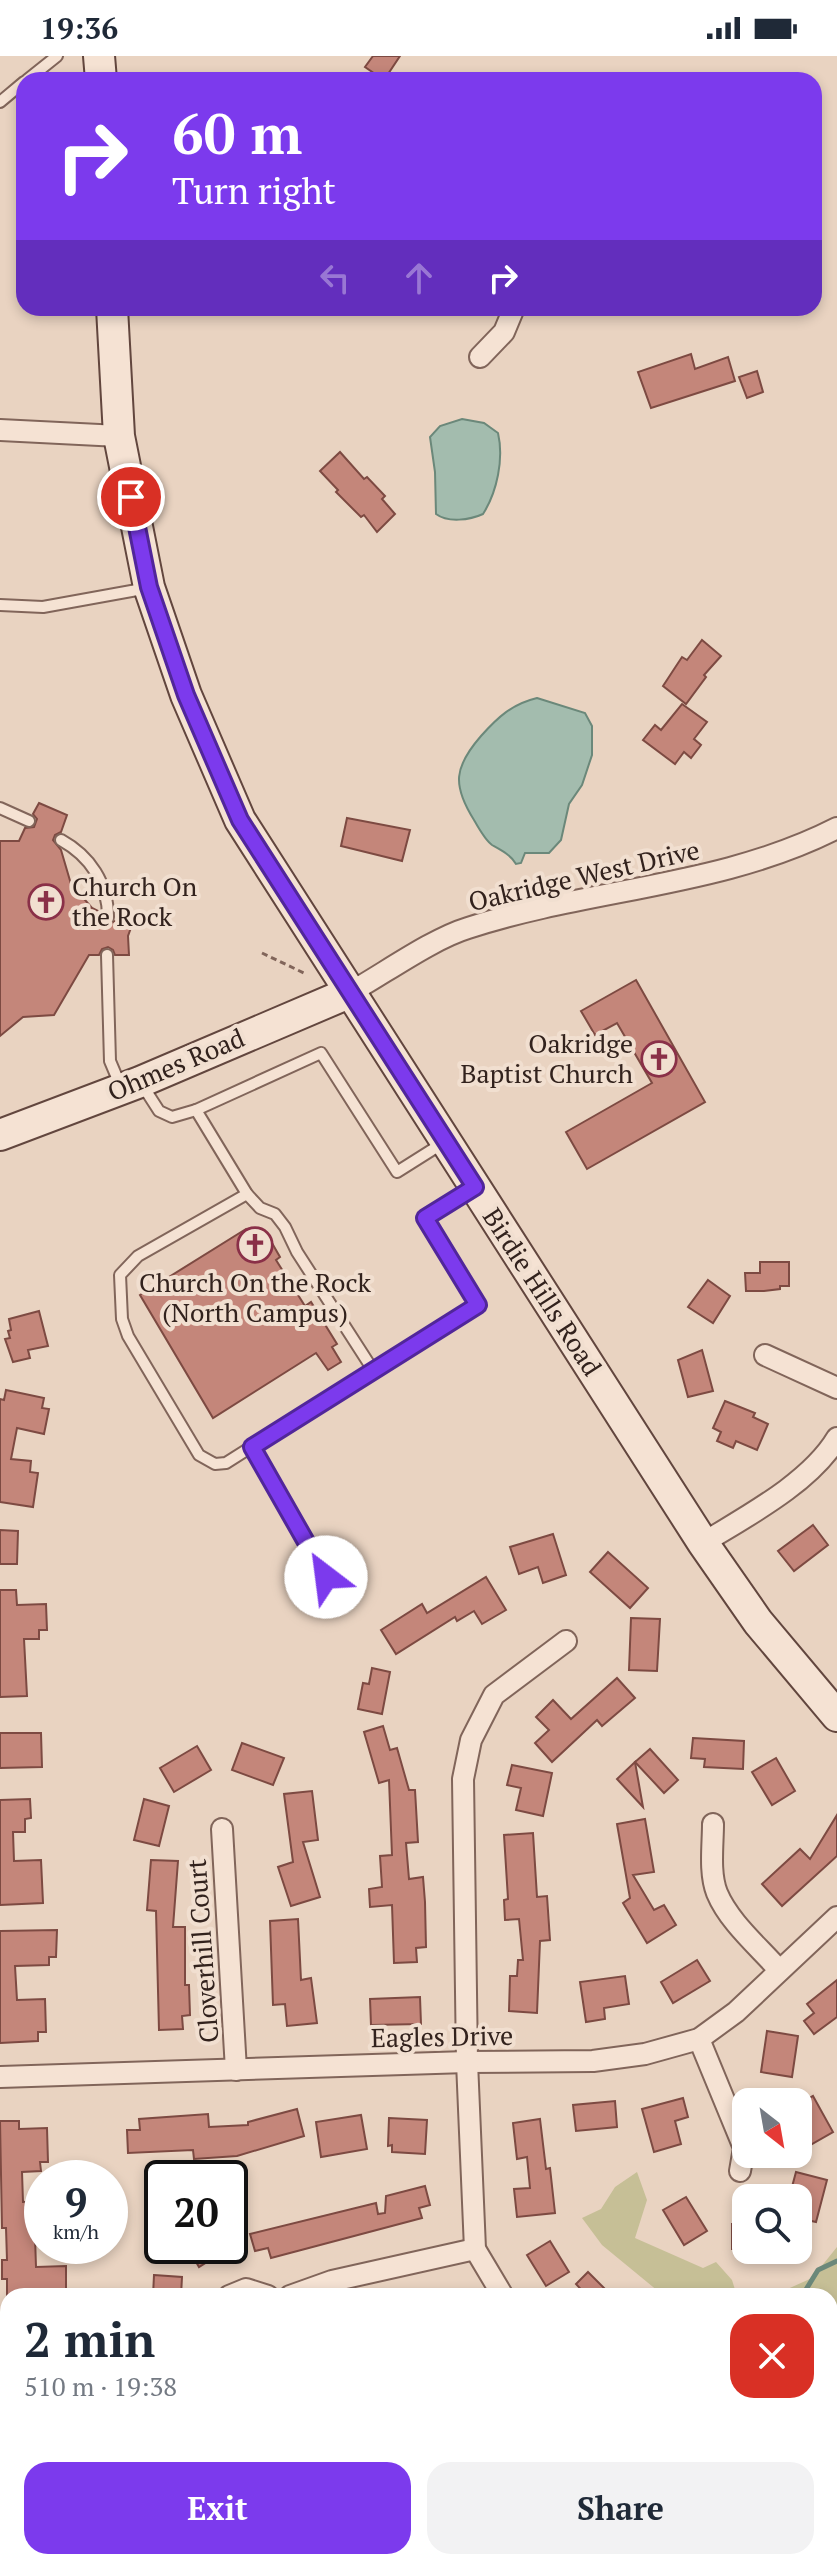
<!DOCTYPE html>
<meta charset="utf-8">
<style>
:root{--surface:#fff;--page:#f2f2f3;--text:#1f2937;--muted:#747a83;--accent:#7c3aed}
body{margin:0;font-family:"PT Serif",serif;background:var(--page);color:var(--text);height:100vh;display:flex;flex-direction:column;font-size:30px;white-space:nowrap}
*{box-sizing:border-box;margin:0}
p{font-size:26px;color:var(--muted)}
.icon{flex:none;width:44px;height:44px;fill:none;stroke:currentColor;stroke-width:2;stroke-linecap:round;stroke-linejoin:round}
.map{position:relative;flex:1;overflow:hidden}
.details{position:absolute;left:0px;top:2232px;width:838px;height:282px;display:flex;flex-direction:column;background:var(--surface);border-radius:24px 24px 0 0;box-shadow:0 4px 12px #0003}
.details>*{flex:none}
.hud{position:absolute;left:16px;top:16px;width:806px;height:244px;border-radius:24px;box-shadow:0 4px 12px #0003;background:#7c3aed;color:#fff;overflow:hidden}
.needle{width:52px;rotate:149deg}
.controls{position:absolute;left:732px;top:2032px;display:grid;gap:16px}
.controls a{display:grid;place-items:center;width:80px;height:80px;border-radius:16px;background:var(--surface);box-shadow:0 4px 12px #0003;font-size:40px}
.speed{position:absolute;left:24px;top:2104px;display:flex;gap:16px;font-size:40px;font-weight:700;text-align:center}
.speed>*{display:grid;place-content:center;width:104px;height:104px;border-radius:50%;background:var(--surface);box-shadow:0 4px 12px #0003;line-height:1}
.speed small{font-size:20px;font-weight:400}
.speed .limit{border:4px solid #111;border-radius:12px;background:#fff;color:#111}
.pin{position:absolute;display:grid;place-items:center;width:68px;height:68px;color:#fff;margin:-34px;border:4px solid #fff;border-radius:50%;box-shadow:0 2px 8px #0007}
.me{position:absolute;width:88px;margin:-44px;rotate:330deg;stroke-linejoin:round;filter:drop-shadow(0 0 6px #0008)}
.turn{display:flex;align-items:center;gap:28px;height:168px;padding:0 24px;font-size:36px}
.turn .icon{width:104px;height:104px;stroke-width:2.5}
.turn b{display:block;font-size:56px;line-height:68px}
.lanes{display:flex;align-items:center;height:76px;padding:0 24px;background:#0003;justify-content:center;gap:40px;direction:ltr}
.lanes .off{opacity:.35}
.round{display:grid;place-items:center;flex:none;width:84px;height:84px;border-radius:24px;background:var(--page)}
.overview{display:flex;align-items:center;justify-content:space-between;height:136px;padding:0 24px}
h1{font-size:48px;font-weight:800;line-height:60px}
.action{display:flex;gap:16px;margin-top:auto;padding:16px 24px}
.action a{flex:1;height:92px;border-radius:24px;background:var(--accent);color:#fff;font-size:32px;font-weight:800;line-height:92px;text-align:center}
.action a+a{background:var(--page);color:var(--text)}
.status{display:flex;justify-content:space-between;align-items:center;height:56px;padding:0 40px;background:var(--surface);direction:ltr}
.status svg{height:22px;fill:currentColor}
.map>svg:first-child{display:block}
</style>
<div class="status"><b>19:36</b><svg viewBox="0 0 49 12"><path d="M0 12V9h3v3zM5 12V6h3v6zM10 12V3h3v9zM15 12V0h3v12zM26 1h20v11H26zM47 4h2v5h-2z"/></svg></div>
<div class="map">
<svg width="837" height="2513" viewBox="0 0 837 2513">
<rect width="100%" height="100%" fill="#e9d3c1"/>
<g fill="#c6bf96">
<polygon points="637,2116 647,2144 635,2182 703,2212 716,2206 732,2224 737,2240 664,2240 602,2189 582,2162 601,2153 615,2131"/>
<polygon points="837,2191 837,2426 830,2431 830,2240 772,2240 812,2222"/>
<polygon points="364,2506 523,2506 524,2513 365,2513"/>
<polygon points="653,2506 757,2506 756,2513 640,2513"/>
</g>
<g fill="#a3bcae" stroke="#6b887a" stroke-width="2">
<path d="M 462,363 L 484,367 L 498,377 C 504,403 497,436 483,458 C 470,464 448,467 436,458 L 435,416 L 430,381 L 440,370 Z"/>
<path d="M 537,642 L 585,657 L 592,670 L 592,699 L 582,729 L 569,748 L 561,784 L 549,797 L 525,797 L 521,807 L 516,808 C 511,799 501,794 492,789 C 485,784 478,771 474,764 C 452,729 454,711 481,680 C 498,661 512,648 537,642 Z"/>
</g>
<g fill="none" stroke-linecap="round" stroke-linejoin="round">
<g stroke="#6b887a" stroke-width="5">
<polyline points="802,2240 818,2214 837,2205"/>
<polyline points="709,2506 711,2513"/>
</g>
</g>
<g fill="#c4867a" stroke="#7d4a42" stroke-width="2">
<polygon points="373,0 400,0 384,24 365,11"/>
<polygon points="691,298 695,313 728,301 735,325 651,352 638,316"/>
<polygon points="757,315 763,336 747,342 739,321"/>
<polygon points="340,396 364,423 367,421 385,440 382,443 395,458 377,476 364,459 361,461 336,436 338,434 320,415"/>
<polygon points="702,584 721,600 704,619 706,621 686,648 663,630 682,601 687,604"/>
<polygon points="682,648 707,666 694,683 701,689 691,702 684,696 675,708 643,684 655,669 661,674"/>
<polygon points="39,747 67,759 61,776 55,779 53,784 61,794 71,828 92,852 100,856 104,868 109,869 115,865 132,869 128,880 129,899 115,899 113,894 108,891 102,893 99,899 89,899 54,959 23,961 0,980 0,785 19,785 25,772 34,771 37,763 33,758"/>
<polygon points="347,762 410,774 402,805 341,790"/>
<polygon points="636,924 705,1046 587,1113 566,1076 652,1027 617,967 595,979 581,955"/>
<polygon points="246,1173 251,1179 259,1181 268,1180 280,1201 276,1204 305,1250 311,1246 337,1288 332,1291 341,1306 328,1314 316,1297 213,1362 140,1239"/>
<polygon points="760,1206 789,1206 789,1230 780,1230 780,1233 764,1235 746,1235 745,1217 760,1217"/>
<polygon points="708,1224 730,1240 713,1267 688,1251"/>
<polygon points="39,1255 48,1290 28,1294 30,1302 13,1306 5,1283 10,1282 8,1275 11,1274 9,1263"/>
<polygon points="702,1294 713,1335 688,1341 678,1304"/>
<polygon points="6,1334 44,1342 42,1352 49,1353 44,1378 17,1372 11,1403 31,1405 30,1416 38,1417 33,1451 0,1446 0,1343 4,1344"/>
<polygon points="725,1345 755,1357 753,1361 768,1368 757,1394 736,1385 733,1392 717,1385 721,1376 713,1372"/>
<polygon points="813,1469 828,1489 794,1515 778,1495"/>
<polygon points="0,1474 18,1475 17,1508 0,1508"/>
<polygon points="553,1478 566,1519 543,1527 538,1511 519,1518 510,1491"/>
<polygon points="608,1496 648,1532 630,1552 590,1516"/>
<polygon points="486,1521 506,1554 482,1568 474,1555 457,1565 455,1561 396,1598 381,1574 422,1548 427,1557"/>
<polygon points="0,1534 16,1534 17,1549 46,1548 47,1574 39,1574 39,1583 24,1583 27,1640 0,1641"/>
<polygon points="631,1562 660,1563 657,1615 629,1614"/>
<polygon points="372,1612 390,1616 382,1658 358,1653 363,1627 369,1628"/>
<polygon points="617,1622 635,1642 602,1670 597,1664 552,1706 535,1687 549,1674 536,1661 553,1644 571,1663"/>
<polygon points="383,1670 390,1694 397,1692 409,1734 415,1734 418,1786 406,1787 409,1823 423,1821 425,1846 426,1891 416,1892 417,1906 394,1907 392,1849 370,1851 369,1833 382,1831 380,1800 392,1799 389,1724 379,1727 364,1676"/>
<polygon points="0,1677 41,1677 42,1711 0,1712"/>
<polygon points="693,1682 744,1685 743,1713 704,1711 705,1703 691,1702"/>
<polygon points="242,1687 284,1702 273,1729 232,1714"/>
<polygon points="197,1690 211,1714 174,1736 160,1712"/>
<polygon points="650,1693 678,1724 664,1737 635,1706"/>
<polygon points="776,1702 795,1735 772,1749 752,1716"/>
<polygon points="635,1706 643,1751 617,1723"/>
<polygon points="512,1709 552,1717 543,1760 516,1754 521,1732 507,1729"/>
<polygon points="312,1735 318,1784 303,1786 320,1841 291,1850 278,1811 293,1806 284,1738"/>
<polygon points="30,1743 31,1762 25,1763 25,1776 13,1776 14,1805 41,1804 43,1847 0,1849 0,1744"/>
<polygon points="144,1743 169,1750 159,1790 134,1784"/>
<polygon points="837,1759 837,1800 782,1850 762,1828 800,1793 810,1803"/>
<polygon points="645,1763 654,1816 633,1819 654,1854 664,1849 676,1869 647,1887 623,1847 630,1842 617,1768"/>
<polygon points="533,1777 537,1841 547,1840 550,1884 540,1885 537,1957 509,1955 510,1920 517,1920 518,1904 523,1904 519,1863 505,1864 504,1844 508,1843 504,1779"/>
<polygon points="151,1804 178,1805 173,1871 185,1871 185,1929 189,1929 190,1959 182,1960 183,1973 159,1974 156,1855 147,1854"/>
<polygon points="298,1863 301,1924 311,1922 317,1967 287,1970 285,1948 273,1949 270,1865"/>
<polygon points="57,1874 56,1901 49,1901 49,1909 15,1910 17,1944 45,1943 46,1976 38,1976 38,1985 0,1987 0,1875"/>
<polygon points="697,1904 710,1925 673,1947 661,1926"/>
<polygon points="625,1920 629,1948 604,1952 605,1963 586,1966 580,1926"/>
<polygon points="837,1924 837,1961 814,1978 804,1965 814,1957 807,1948"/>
<polygon points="420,1941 421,1968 371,1969 370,1943"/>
<polygon points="767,1975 798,1980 792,2021 761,2016"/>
<polygon points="813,2040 833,2076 798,2096 798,2065 805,2061 801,2047"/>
<polygon points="683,2042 688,2061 675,2065 681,2088 654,2096 642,2053"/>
<polygon points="615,2045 617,2071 576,2075 573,2049"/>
<polygon points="297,2053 304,2080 237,2100 194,2103 193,2094 128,2097 127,2074 140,2074 139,2063 208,2058 209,2071 248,2069 248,2066"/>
<polygon points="361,2059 367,2093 321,2101 316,2066"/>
<polygon points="389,2062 427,2064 425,2098 392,2096 392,2089 388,2090"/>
<polygon points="540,2063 546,2113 550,2112 555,2157 517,2161 514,2133 530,2132 527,2101 517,2103 513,2067"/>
<polygon points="0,2065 19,2065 19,2073 47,2072 48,2106 40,2106 41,2115 22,2116 23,2146 42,2145 42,2179 35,2180 36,2211 66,2210 66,2236 59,2237 59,2240 7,2240 7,2223 2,2223 2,2204 7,2204 6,2172 2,2172"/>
<polygon points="796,2116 827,2124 816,2166 798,2162 798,2142 789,2142"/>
<polygon points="425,2130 430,2149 419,2152 422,2162 271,2202 268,2192 255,2195 250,2178 376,2147 378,2158 385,2157 386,2140"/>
<polygon points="686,2141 707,2175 684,2189 663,2154"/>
<polygon points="732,2168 746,2168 746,2192 732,2193"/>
<polygon points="550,2185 569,2216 546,2230 527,2199"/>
<polygon points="187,2190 208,2190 215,2201 199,2211"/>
<polygon points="588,2216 612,2240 587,2240 576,2228"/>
<polygon points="154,2219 182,2221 181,2240 153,2240"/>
</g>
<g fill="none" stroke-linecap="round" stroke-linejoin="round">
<defs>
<g id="lane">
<polyline points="27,24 57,0"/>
<polyline points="0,46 24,26"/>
<polyline points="0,549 43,551 148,532"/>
<polyline points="0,752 29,765"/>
<path d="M 61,784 C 90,800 108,827 108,861"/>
<polyline points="107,899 110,1005 121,1031"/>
<polyline points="141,1027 159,1055 172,1061 196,1054 321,997 397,1116 443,1087"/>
<polyline points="196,1054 247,1138 260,1152 275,1158 285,1171 297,1196 373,1314 478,1249 425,1162 472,1133"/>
<polyline points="247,1138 138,1200 120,1219 122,1263 128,1280 199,1399 215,1408 226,1407 373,1314"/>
<polyline points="252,1391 326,1521"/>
</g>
<g id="street">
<polyline points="480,301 504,276 514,252"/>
<polyline points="0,374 119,380"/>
<path d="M 351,936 C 385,917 432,883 468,872 C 590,832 722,831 837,772"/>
<polyline points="765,1299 837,1332"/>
<path d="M 703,1487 C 747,1460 810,1427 837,1382"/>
<path d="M 713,1768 C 713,1789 709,1817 717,1837 C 729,1866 759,1891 779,1914"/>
<polyline points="222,1773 236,2014"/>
<polyline points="699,1983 744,2092 740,2115"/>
<polyline points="0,2021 467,2006 593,2005 645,1998 699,1983 736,1956 837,1861"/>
<polyline points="229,2240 246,2233 268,2240"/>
<polyline points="290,2240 332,2225 475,2193"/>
<polyline points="503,2240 475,2193 467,2006 463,1723 471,1684 494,1639 566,1585"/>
<polyline points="249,2506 249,2513"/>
</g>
<g id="secondary">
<polyline points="99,0 101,24"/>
<polyline points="112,252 119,380 149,531 186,639 240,764 703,1487 758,1566 837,1660"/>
<polyline points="0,1079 140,1026 351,936"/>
</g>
</defs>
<use href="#lane" stroke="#81655a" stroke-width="14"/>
<use href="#street" stroke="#81655a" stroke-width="24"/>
<use href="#secondary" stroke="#62463e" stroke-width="34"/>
<polyline stroke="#81655a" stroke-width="3" stroke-dasharray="6 4" stroke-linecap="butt" points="262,897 306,918"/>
<use href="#lane" stroke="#f5e2d3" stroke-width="10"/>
<use href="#street" stroke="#f5e2d3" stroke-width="20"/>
<use href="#secondary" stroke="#f5e2d3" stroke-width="30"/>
</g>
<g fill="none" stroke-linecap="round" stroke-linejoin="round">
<defs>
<polyline id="route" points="131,441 149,531 186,639 240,764 475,1131 425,1162 478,1249 252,1391 326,1521"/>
</defs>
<use href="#route" stroke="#51269a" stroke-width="20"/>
<use href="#route" stroke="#7c3aed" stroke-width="14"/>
</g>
<defs>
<symbol id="church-ring" viewBox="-11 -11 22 22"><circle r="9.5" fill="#f1dfd0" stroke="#8a3048" stroke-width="1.5"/><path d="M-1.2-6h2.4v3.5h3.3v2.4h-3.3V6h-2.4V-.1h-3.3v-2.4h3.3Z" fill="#8a3048"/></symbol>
</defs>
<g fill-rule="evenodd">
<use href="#church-ring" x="26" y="826" width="40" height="40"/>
<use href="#church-ring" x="639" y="983" width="40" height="40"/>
<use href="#church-ring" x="235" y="1169" width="40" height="40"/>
</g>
<g text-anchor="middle" stroke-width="8" stroke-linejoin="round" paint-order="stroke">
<g font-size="26" fill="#32221d" stroke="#f1dfd0">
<text transform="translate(584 820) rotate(-13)" y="9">Oakridge West Drive</text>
<text transform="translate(176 1009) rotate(-23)" y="9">Ohmes Road</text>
<text transform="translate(542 1236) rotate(57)" y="9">Birdie Hills Road</text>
<text transform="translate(203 1895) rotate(-94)" y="9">Cloverhill Court</text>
<text transform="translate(442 1981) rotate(-1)" y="9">Eagles Drive</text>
</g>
<g font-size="26" fill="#32221d" stroke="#f1dfd0" text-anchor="start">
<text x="72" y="840">Church On<tspan x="72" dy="30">the Rock</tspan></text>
<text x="633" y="997" text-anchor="end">Oakridge<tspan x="633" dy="30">Baptist Church</tspan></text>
<text x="255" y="1236" text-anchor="middle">Church On the Rock<tspan x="255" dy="30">(North Campus)</tspan></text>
</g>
</g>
</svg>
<div class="controls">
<a><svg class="needle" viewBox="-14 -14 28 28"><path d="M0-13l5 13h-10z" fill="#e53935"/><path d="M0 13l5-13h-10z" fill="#747a83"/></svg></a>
<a><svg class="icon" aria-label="search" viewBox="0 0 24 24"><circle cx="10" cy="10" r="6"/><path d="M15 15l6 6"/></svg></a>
</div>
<div class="speed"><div>9<small>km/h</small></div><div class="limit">20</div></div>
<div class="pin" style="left:131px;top:441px;background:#d93025"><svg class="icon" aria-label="arrive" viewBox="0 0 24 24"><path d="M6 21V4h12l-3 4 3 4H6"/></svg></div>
<svg class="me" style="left:326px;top:1521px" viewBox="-20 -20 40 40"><circle r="19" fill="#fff"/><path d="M0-13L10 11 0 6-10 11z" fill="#7c3aed"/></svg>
<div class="hud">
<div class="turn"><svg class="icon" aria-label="right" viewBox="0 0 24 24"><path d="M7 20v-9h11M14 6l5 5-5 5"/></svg><div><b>60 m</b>Turn right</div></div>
<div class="lanes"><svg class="icon off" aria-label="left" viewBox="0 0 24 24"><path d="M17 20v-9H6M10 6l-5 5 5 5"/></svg><svg class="icon off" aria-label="ahead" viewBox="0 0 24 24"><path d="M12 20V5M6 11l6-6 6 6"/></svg><svg class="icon" aria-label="right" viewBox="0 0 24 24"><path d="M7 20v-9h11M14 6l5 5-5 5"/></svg></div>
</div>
<section class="details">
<div class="overview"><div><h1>2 min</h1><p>510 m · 19:38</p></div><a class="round" style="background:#d93025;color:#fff"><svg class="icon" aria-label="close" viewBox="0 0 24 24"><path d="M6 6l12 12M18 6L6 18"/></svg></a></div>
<div class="action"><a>Exit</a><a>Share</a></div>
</section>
</div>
